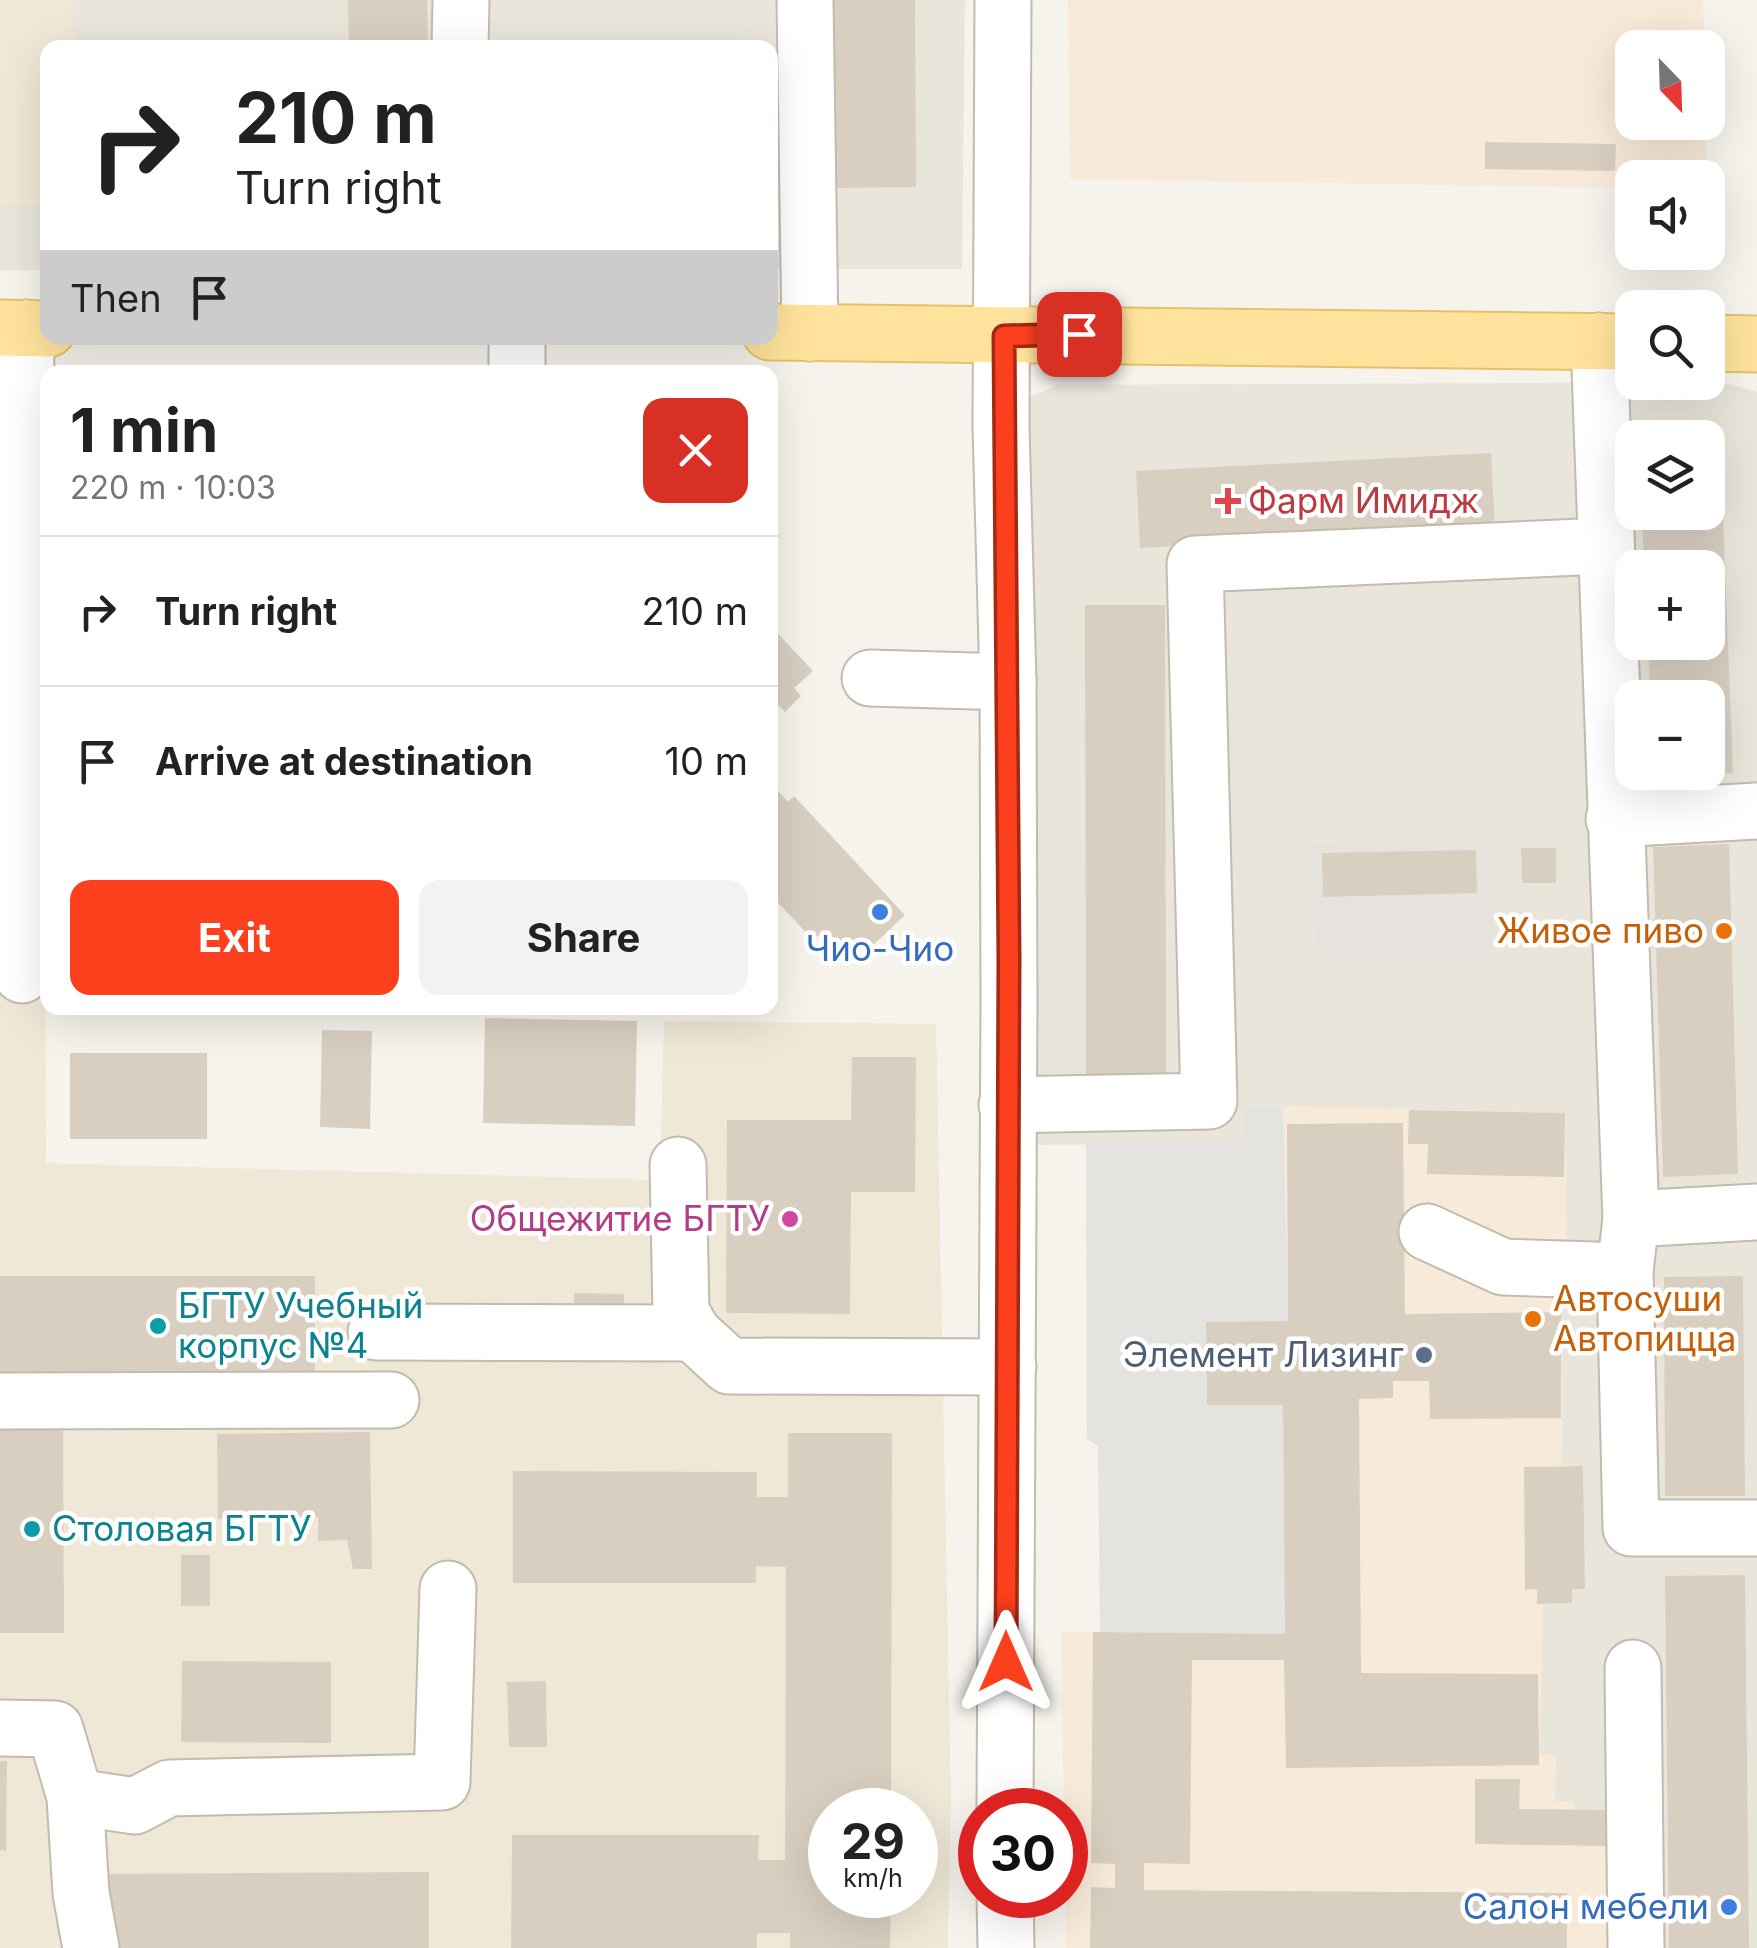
<!DOCTYPE html>
<meta charset="utf-8">
<style>
:root{--surface:#fff;--page:#f2f2f2;--text:#222;--muted:#767676;--line:#e0e0e0;--accent:#fc3f1d}
body{margin:0;font-family:Inter,sans-serif;background:var(--page);color:var(--text);height:100vh;display:flex;flex-direction:column;font-size:38px;white-space:nowrap}
*{box-sizing:border-box;margin:0}
p{font-size:32px;color:var(--muted)}
.icon{flex:none;width:55px;height:55px;fill:none;stroke:currentColor;stroke-width:2;stroke-linecap:round;stroke-linejoin:round}
.map{position:relative;flex:1;overflow:hidden}
.side{position:absolute;left:40px;top:365px;width:738px;height:650px;display:flex;flex-direction:column;background:var(--surface);border-radius:20px;box-shadow:0 10px 40px #0002}
.side>*{flex:none}
.banner{position:absolute;left:40px;top:40px;width:738px;height:305px;border-radius:20px;box-shadow:0 10px 40px #0002;background:#fff;color:var(--text);overflow:hidden}
.needle{width:65px;rotate:157deg}
.tools{position:absolute;left:1615px;top:30px;display:grid;gap:20px}
.tools a{display:grid;place-items:center;width:110px;height:110px;border-radius:20px;background:var(--surface);box-shadow:0 10px 40px #0002;font-size:50px}
.speed{position:absolute;left:808px;top:1788px;display:flex;gap:20px;font-size:50px;font-weight:700;text-align:center}
.speed>*{display:grid;place-content:center;width:130px;height:130px;border-radius:50%;background:var(--surface);box-shadow:0 10px 40px #0002;line-height:1}
.speed small{font-size:25px;font-weight:400}
.speed .limit{border:15px solid #d22;background:#fff;color:#111}
.pin{position:absolute;display:grid;place-items:center;width:85px;height:85px;color:#fff;margin:-42px;border-radius:20px;box-shadow:0 5px 15px #0006}
.me{position:absolute;width:110px;margin:-55px;rotate:0deg;stroke-linejoin:round;filter:drop-shadow(0 0 8px #0008)}
.turn{display:flex;align-items:center;gap:35px;height:210px;padding:0 30px;font-size:45px}
.turn .icon{width:130px;height:130px;stroke-width:2.5}
.turn b{display:block;font-size:70px;line-height:85px}
.then{display:flex;align-items:center;height:95px;padding:0 30px;background:#0003;gap:20px;font-size:38px}
.round{display:grid;place-items:center;flex:none;width:105px;height:105px;border-radius:20px;background:var(--page)}
.overview{display:flex;align-items:center;justify-content:space-between;height:170px;padding:0 30px}
h1{font-size:60px;font-weight:700;line-height:75px}
.cta{display:flex;gap:20px;margin-top:auto;padding:20px 30px}
.cta a{flex:1;height:115px;border-radius:20px;background:var(--accent);color:#fff;font-size:40px;font-weight:700;line-height:115px;text-align:center}
.cta a+a{background:var(--page);color:var(--text)}
ul{padding:0;list-style:none}
li{display:flex;align-items:center;gap:30px;height:150px;padding:0 30px;border-top:2px solid var(--line)}
li div{flex:1}
li b{display:block;font-size:38px}
li em{font-style:normal}
.map>svg:first-child{display:block}
</style>
<div class="map">
<svg width="1757" height="1948" viewBox="0 0 1757 1948">
<rect width="100%" height="100%" fill="#f6f3ec"/>
<g fill="#eae5da" fill-rule="evenodd">
<polygon points="0,0 965,0 962,269 770,269 770,48 48,48 47,270 0,270"/>
<path d="M 1722,382 L 1757,392 L 1757,1948 L 1608,1948 L 1608,1846 L 1574,1810 L 1554,1802 L 1556,1756 L 1539,1754 L 1543,1604 L 1572,1589 L 1583,1466 L 1562,1466 L 1561,1312 L 1409,1110 L 1243,1105 L 1243,1144 L 1020,1145 L 1018,423 L 1031,396 L 1058,385 ZM 1632,438 L 1708,438 L 1708,512 L 1632,512 ZM 1632,568 L 1708,568 L 1708,642 L 1632,642 ZM 1632,698 L 1708,698 L 1708,772 L 1632,772 Z"/>
</g>
<g fill="#f7ead8">
<polygon points="1068,0 1703,0 1704,47 1632,48 1632,122 1706,123 1707,177 1632,178 1632,188 1070,179"/>
<polygon points="1243,1105 1565,1113 1567,1261 1559,1287 1562,1465 1583,1466 1585,1589 1572,1589 1572,1603 1543,1604 1539,1753 1556,1756 1555,1801 1574,1802 1575,1810 1608,1810 1608,1948 1066,1948 1061,1632 1100,1632 1098,1446 1087,1439 1086,1144 1242,1144"/>
</g>
<polygon fill="#e6e2dd" points="1494,841 1494,969 1336,970 1316,950 1310,843"/>
<g fill="#efe8d6" fill-rule="evenodd">
<polygon points="0,0 73,0 74,47 48,48 47,205 0,205"/>
<path d="M 0,446 L 43,447 L 46,1163 L 660,1180 L 664,1021 L 936,1024 L 951,1803 L 948,1948 L 0,1948 ZM 830,1810 L 915,1810 L 915,1895 L 830,1895 Z"/>
</g>
<polygon fill="#e5e3e0" points="1243,1105 1283,1107 1288,1321 1206,1323 1207,1405 1283,1405 1285,1634 1100,1632 1098,1446 1087,1439 1086,1144 1242,1144"/>
<g fill="#d8cfc1">
<polygon points="348,0 427,0 428,48 349,48"/>
<polygon points="833,0 915,0 916,187 834,188"/>
<polygon points="1485,142 1616,144 1615,171 1485,169"/>
<polygon points="1708,438 1720,438 1733,773 1708,774 1708,698 1650,698 1648,642 1708,642 1708,568 1644,568 1642,512 1708,512"/>
<polygon points="1491,453 1495,530 1140,548 1136,471"/>
<polygon points="1085,605 1165,605 1166,1092 1086,1092"/>
<polygon points="770,625 813,671 794,688 801,696 785,712 777,704 770,711"/>
<polygon points="770,782 788,802 794,796 905,915 870,948 863,940 842,960 819,935 813,940 770,894"/>
<polygon points="1729,844 1738,1174 1663,1177 1653,847"/>
<polygon points="1521,848 1556,848 1556,883 1522,883"/>
<polygon points="1476,850 1477,893 1323,897 1322,853"/>
<polygon points="485,1018 637,1021 635,1126 483,1123"/>
<polygon points="322,1030 372,1031 370,1129 320,1127"/>
<rect x="70" y="1053" width="137" height="86"/>
<polygon points="852,1057 916,1057 915,1192 851,1192 850,1314 726,1313 727,1120 851,1120"/>
<polygon points="1409,1110 1565,1113 1564,1177 1427,1174 1428,1144 1408,1144"/>
<polygon points="1403,1123 1405,1314 1561,1312 1561,1418 1430,1419 1429,1381 1393,1381 1393,1398 1359,1399 1361,1673 1538,1674 1539,1765 1286,1768 1284,1660 1192,1660 1190,1864 1144,1863 1144,1890 1567,1893 1567,1948 1090,1948 1091,1887 1115,1888 1115,1864 1091,1863 1093,1632 1285,1634 1283,1405 1207,1405 1206,1322 1288,1321 1287,1124"/>
<polygon points="0,1276 315,1276 315,1376 0,1377"/>
<polygon points="1743,1276 1745,1496 1665,1496 1664,1277"/>
<polygon points="574,1293 624,1294 624,1317 574,1316"/>
<polygon points="0,1425 63,1425 64,1633 0,1633"/>
<polygon points="370,1432 372,1569 353,1569 347,1540 318,1541 318,1517 218,1519 217,1434"/>
<polygon points="788,1433 892,1433 891,1810 830,1810 830,1895 891,1895 890,1948 790,1948 790,1933 757,1933 757,1948 511,1948 512,1835 759,1835 758,1860 785,1860 786,1567 756,1566 756,1583 513,1583 513,1471 757,1472 757,1497 788,1497"/>
<polygon points="1583,1466 1585,1589 1572,1589 1572,1603 1537,1604 1537,1589 1525,1590 1524,1467"/>
<rect x="181" y="1555" width="29" height="51"/>
<polygon points="1745,1575 1749,1948 1669,1948 1665,1576"/>
<polygon points="182,1661 331,1662 331,1743 181,1742"/>
<polygon points="546,1681 547,1747 509,1747 507,1682"/>
<polygon points="0,1761 7,1761 6,1851 0,1850"/>
<polygon points="1475,1779 1520,1779 1519,1809 1608,1810 1608,1846 1475,1844"/>
<polygon points="429,1872 429,1948 107,1948 107,1874"/>
</g>
<g fill="none" stroke-linecap="round" stroke-linejoin="round">
<defs>
<g id="minor">
<polyline points="805,0 810,333"/>
<polyline points="1003,0 1001,427 1008,682 1009,1000 1005,1810"/>
<polyline points="460,48 461,0"/>
<polyline points="1599,341 1631,1219"/>
<polyline points="517,372 517,338"/>
<polyline points="870,678 1008,682"/>
<polyline points="1614,819 1757,811"/>
<polyline points="22,975 26,328"/>
<polyline points="1007,1105 1209,1101 1195,564 1604,546"/>
<polyline points="678,1165 681,1312 693,1333 729,1366 1008,1367"/>
<polyline points="1757,1212 1631,1219 1625,1271 1631,1528 1757,1528"/>
<polyline points="1427,1232 1503,1267 1625,1271"/>
<polyline points="376,1332 693,1333"/>
<polyline points="0,1401 391,1400"/>
<polyline points="1633,1668 1636,1948"/>
<polyline points="0,1728 55,1729 75,1797 81,1893 91,1948"/>
<polyline points="75,1797 135,1806 169,1788 442,1782 448,1589"/>
<polyline points="1005,1895 1006,1948"/>
</g>
<g id="major">
<polyline points="0,328 48,329"/>
<polyline points="770,332 1632,342"/>
<polyline points="1708,343 1757,344"/>
</g>
</defs>
<use href="#minor" stroke="#c2bbae" stroke-width="59"/>
<use href="#major" stroke="#e6c16a" stroke-width="59"/>
<use href="#minor" stroke="#fff" stroke-width="55"/>
<use href="#major" stroke="#ffe39c" stroke-width="55"/>
</g>
<g fill="none" stroke-linecap="round" stroke-linejoin="round">
<defs>
<polyline id="route" points="1006,1662 1009,960 1004,336 1079,334"/>
</defs>
<use href="#route" stroke="#a42913" stroke-width="25"/>
<use href="#route" stroke="#fc3f1d" stroke-width="18"/>
</g>
<path fill="#e0444e" stroke="#fff" stroke-width="4" d="M1223 486h10v10h10v10h-10v10h-10v-10h-10v-10h10z"/>
<g fill="#3f7fe0" stroke="#fff" stroke-width="4">
<circle cx="880" cy="912" r="10"/>
<circle cx="1729" cy="1907" r="10"/>
</g>
<g fill="#e8710a" stroke="#fff" stroke-width="4">
<circle cx="1724" cy="931" r="10"/>
<circle cx="1533" cy="1319" r="10"/>
</g>
<circle fill="#d1479c" stroke="#fff" stroke-width="4" cx="790" cy="1219" r="10"/>
<g fill="#0f9aa8" stroke="#fff" stroke-width="4">
<circle cx="158" cy="1326" r="10"/>
<circle cx="32" cy="1529" r="10"/>
</g>
<circle fill="#5c6f8a" stroke="#fff" stroke-width="4" cx="1424" cy="1355" r="10"/>
<g text-anchor="middle" stroke-width="9" stroke-linejoin="round" paint-order="stroke">
<g font-size="35" fill="#be3a42" stroke="#fff" text-anchor="start">
<text x="1248" y="513">Фарм Имидж</text>
</g>
<g font-size="35" fill="#c56008" stroke="#fff" text-anchor="end">
<text x="1704" y="943">Живое пиво</text>
<text x="1553" y="1311" text-anchor="start">Автосуши<tspan x="1553" dy="40">Автопицца</tspan></text>
</g>
<g font-size="35" fill="#366cbe" stroke="#fff">
<text x="880" y="961">Чио-Чио</text>
<text x="1709" y="1919" text-anchor="end">Салон мебели</text>
</g>
<g font-size="35" fill="#b23c85" stroke="#fff" text-anchor="end">
<text x="770" y="1231">Общежитие БГТУ</text>
</g>
<g font-size="35" fill="#0d838f" stroke="#fff" text-anchor="start">
<text x="178" y="1318">БГТУ Учебный<tspan x="178" dy="40">корпус №4</tspan></text>
<text x="52" y="1541">Столовая БГТУ</text>
</g>
<g font-size="35" fill="#4e5e75" stroke="#fff" text-anchor="end">
<text x="1404" y="1367">Элемент Лизинг</text>
</g>
</g>
</svg>
<div class="tools">
<a><svg class="needle" viewBox="-14 -14 28 28"><path d="M0-13l5 13h-10z" fill="#e53935"/><path d="M0 13l5-13h-10z" fill="#767676"/></svg></a>
<a><svg class="icon" aria-label="sound" viewBox="0 0 24 24"><path d="M4 9h4l5-4v14l-5-4H4zM17 9q2 3 0 6"/></svg></a>
<a><svg class="icon" aria-label="search" viewBox="0 0 24 24"><circle cx="10" cy="10" r="6"/><path d="M15 15l6 6"/></svg></a>
<a><svg class="icon" aria-label="layers" viewBox="0 0 24 24"><path d="M12 4l9 5-9 5-9-5zM3 14l9 5 9-5"/></svg></a>
<a>+</a>
<a>−</a>
</div>
<div class="speed"><div>29<small>km/h</small></div><div class="limit">30</div></div>
<div class="pin" style="left:1079px;top:334px;background:#d93025"><svg class="icon" aria-label="arrive" viewBox="0 0 24 24"><path d="M6 21V4h12l-3 4 3 4H6"/></svg></div>
<svg class="me" style="left:1006px;top:1662px" viewBox="-20 -20 40 40"><path d="M0-17L14 15 0 8-14 15z" fill="#fc3f1d" stroke="#fff" stroke-width="4"/></svg>
<div class="banner">
<div class="turn"><svg class="icon" aria-label="right" viewBox="0 0 24 24"><path d="M7 20v-9h11M14 6l5 5-5 5"/></svg><div><b>210 m</b>Turn right</div></div>
<div class="then">Then<svg class="icon" aria-label="arrive" viewBox="0 0 24 24"><path d="M6 21V4h12l-3 4 3 4H6"/></svg></div>
</div>
<section class="side">
<div class="overview"><div><h1>1 min</h1><p>220 m · 10:03</p></div><a class="round" style="background:#d93025;color:#fff"><svg class="icon" aria-label="close" viewBox="0 0 24 24"><path d="M6 6l12 12M18 6L6 18"/></svg></a></div>
<ul>
<li><svg class="icon" aria-label="right" viewBox="0 0 24 24"><path d="M7 20v-9h11M14 6l5 5-5 5"/></svg><div><b>Turn right</b></div><em>210 m</em></li>
<li><svg class="icon" aria-label="arrive" viewBox="0 0 24 24"><path d="M6 21V4h12l-3 4 3 4H6"/></svg><div><b>Arrive at destination</b></div><em>10 m</em></li>
</ul>
<div class="cta"><a>Exit</a><a>Share</a></div>
</section>
</div>
